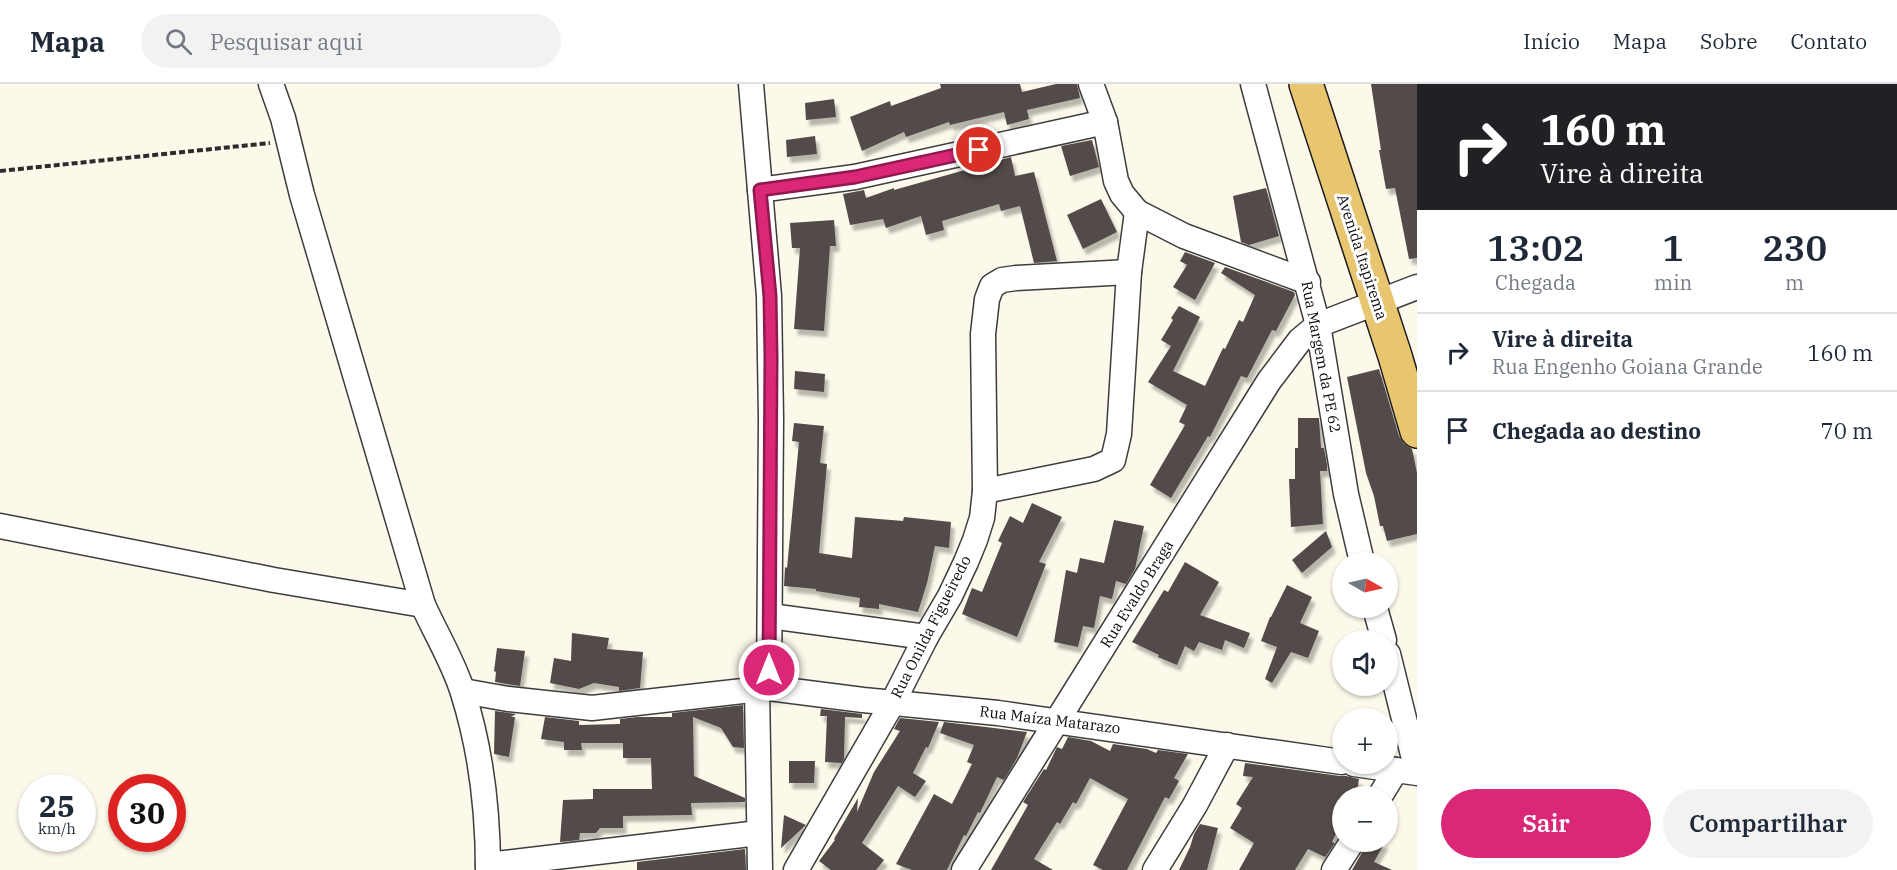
<!DOCTYPE html>
<html lang="pt">
<meta charset="utf-8">
<style>
:root{--surface:#fff;--page:#f2f2f3;--text:#1f2937;--muted:#747a83;--line:#e0e1e3;--accent:#db2777}
body{margin:0;font-family:"IBM Plex Serif",serif;background:var(--page);color:var(--text);height:100vh;display:flex;flex-direction:column;font-size:22px;white-space:nowrap}
*{box-sizing:border-box;margin:0}
p{font-size:20px;color:var(--muted)}
.icon{flex:none;width:33px;height:33px;fill:none;stroke:currentColor;stroke-width:2;stroke-linecap:round;stroke-linejoin:round}
.map{position:relative;flex:1;overflow:hidden}
.drawer{display:flex;flex-direction:column;background:var(--surface);width:480px}
.drawer>*{flex:none}
.top-card{background:#202124;color:#fff;overflow:hidden}
.needle{width:39px;rotate:99deg}
.fabs{position:absolute;left:1332px;top:468px;display:grid;gap:12px}
.fabs a{display:grid;place-items:center;width:66px;height:66px;border-radius:50%;background:var(--surface);box-shadow:0 2px 4px #0004;font-size:30px}
.speed{position:absolute;left:18px;top:690px;display:flex;gap:12px;font-size:30px;font-weight:700;text-align:center}
.speed>*{display:grid;place-content:center;width:78px;height:78px;border-radius:50%;background:var(--surface);box-shadow:0 2px 4px #0004;line-height:1}
.speed small{font-size:15px;font-weight:400}
.speed .limit{border:9px solid #d22;background:#fff;color:#111}
.pin{position:absolute;display:grid;place-items:center;width:51px;height:51px;color:#fff;margin:-26px;border:3px solid #fff;border-radius:50%;box-shadow:0 2px 6px #0007}
.me{position:absolute;width:66px;margin:-33px;rotate:0deg;stroke-linejoin:round;filter:drop-shadow(0 0 4px #0008)}
.turn{display:flex;align-items:center;gap:21px;height:126px;padding:0 24px;font-size:27px}
.turn .icon{width:78px;height:78px;stroke-width:2.5}
.turn b{display:block;font-size:42px;line-height:51px}
.eta{display:flex;justify-content:space-evenly;align-items:center;height:102px;text-align:center}
.eta b{font-size:36px;font-weight:600;line-height:42px}
.button{display:flex;gap:12px;margin-top:auto;padding:12px 24px}
.button a{flex:1;height:69px;border-radius:36px;background:var(--accent);color:#fff;font-size:24px;font-weight:600;line-height:69px;text-align:center}
.button a+a{background:var(--page);color:var(--text)}
ul{padding:0;list-style:none}
li{display:flex;align-items:center;gap:18px;height:78px;padding:0 24px;border-top:2px solid var(--line)}
li div{flex:1}
li b{display:block;font-size:22px}
li em{font-style:normal}
header{display:flex;align-items:center;gap:36px;box-sizing:border-box;height:84px;padding:0 30px;background:var(--surface);border-bottom:2px solid var(--line)}
header strong{font-size:28px}
nav{display:flex;gap:33px;margin-inline-start:auto;font-size:21px}
.search{width:420px;height:54px;background:var(--page);display:flex;align-items:center;gap:15px;box-sizing:border-box;padding:0 21px;border-radius:33px;color:var(--muted);font-size:22px}
main{display:flex;flex:1;min-height:0}
.map>svg:first-child{display:block}
</style>
<header>
<strong>Mapa</strong>
<div class="search"><svg class="icon" aria-label="search" viewBox="0 0 24 24"><circle cx="10" cy="10" r="6"/><path d="M15 15l6 6"/></svg>Pesquisar aqui</div>
<nav><a>Início</a><a>Mapa</a><a>Sobre</a><a>Contato</a></nav>
</header>
<main>
<div class="map">
<svg width="1417" height="786" viewBox="0 0 1417 786">
<defs>
<filter id="shadow"><feDropShadow dx="3.5" dy="6" stdDeviation="1.5" flood-color="#0004"/></filter>
</defs>
<rect width="100%" height="100%" fill="#fcf8ea"/>
<g fill="#524b48" filter="url(#shadow)">
<polygon points="940,0 1020,0 1022,8 1056,0 1077,0 1080,14 1027,26 1029,35 1007,41 1004,28 950,41 949,38 906,53 904,48 862,67 850,33 890,17 891,22 941,4"/>
<polygon points="1371,0 1417,0 1417,174 1409,175 1395,104 1386,105 1379,66 1381,66"/>
<polygon points="834,15 836,33 806,36 805,19"/>
<polygon points="815,52 817,70 787,73 786,56"/>
<polygon points="1092,56 1099,83 1070,92 1061,62"/>
<polygon points="1011,73 1015,92 1034,88 1057,177 1034,179 1020,122 1001,127 999,120 942,137 944,146 926,151 921,132 886,144 883,135 850,141 843,110 864,106 866,114 894,104 894,106"/>
<polygon points="1266,104 1279,152 1249,161 1241,158 1233,112"/>
<polygon points="1101,115 1117,148 1083,165 1067,131"/>
<polygon points="834,136 836,162 830,162 824,247 794,245 800,164 792,164 790,139"/>
<polygon points="1185,168 1215,179 1195,216 1173,203 1187,181 1180,177"/>
<polygon points="1225,183 1294,208 1295,211 1276,247 1272,246 1247,294 1241,292 1210,353 1208,352 1171,414 1150,401 1185,341 1179,338 1187,321 1148,298 1171,262 1161,256 1173,236 1171,234 1179,222 1200,233 1173,287 1205,302 1223,264 1225,265 1239,236 1243,238 1255,211 1221,189"/>
<polygon points="1379,285 1399,352 1404,360 1412,365 1417,389 1417,450 1387,457 1383,442 1380,442 1374,412 1366,389 1347,293"/>
<polygon points="795,287 825,290 824,308 794,305"/>
<polygon points="1298,334 1319,334 1321,364 1324,364 1327,381 1327,387 1320,387 1323,440 1291,443 1289,395 1295,395 1295,364 1298,364"/>
<polygon points="794,339 824,342 820,379 827,380 819,469 852,474 855,433 903,437 904,433 951,438 949,464 935,462 927,499 918,528 879,520 879,525 859,523 860,514 816,507 816,505 784,502 785,483 787,484 799,358 792,357"/>
<polygon points="1032,419 1062,433 1039,478 1046,480 1017,553 962,530 972,504 982,508 1002,459 998,457 1010,432 1023,439"/>
<polygon points="1114,436 1144,442 1135,485 1126,500 1116,497 1112,515 1100,512 1094,544 1083,542 1078,563 1054,558 1066,486 1077,489 1080,474 1104,479"/>
<polygon points="1326,447 1332,463 1302,489 1292,476"/>
<polygon points="1185,478 1219,498 1200,531 1250,549 1244,564 1225,556 1222,566 1199,558 1194,567 1185,562 1177,581 1158,573 1159,571 1132,558 1164,506 1168,508"/>
<polygon points="1287,501 1312,513 1300,539 1319,547 1308,574 1291,568 1272,599 1265,595 1277,563 1261,557 1270,533 1271,533"/>
<polygon points="572,549 609,554 607,565 643,568 640,604 619,607 619,603 594,599 579,605 550,599 554,574 571,577"/>
<polygon points="497,564 525,567 520,602 495,598 496,588 494,587"/>
<polygon points="743,621 744,664 733,663 721,644 693,633 694,692 745,714 745,718 691,719 692,731 623,732 623,744 600,744 596,749 580,749 579,756 560,758 563,716 593,715 593,705 652,705 651,674 623,674 623,659 581,659 582,666 564,666 564,658 541,655 545,633 579,637 579,641 620,640 620,635 637,633 672,633 672,629"/>
<polygon points="821,625 862,630 862,634 845,633 844,675 842,679 825,678 827,632 820,632"/>
<polygon points="495,627 516,630 511,633 515,633 509,673 494,670"/>
<polygon points="900,634 939,638 928,664 926,663 913,689 926,697 915,713 898,702 862,759 884,776 876,786 831,786 819,777 835,756 834,755 858,714 857,728 874,688 900,647 894,645"/>
<polygon points="944,638 1027,648 1017,674 1004,696 997,693 980,729 978,728 966,752 964,751 947,786 912,786 896,780 934,710 952,720 972,680 967,678 974,661 940,649"/>
<polygon points="1068,653 1091,657 1110,667 1113,660 1147,665 1156,669 1158,666 1188,670 1174,694 1179,697 1169,715 1165,713 1127,786 1103,786 1093,781 1128,715 1090,694 1076,720 1073,718 1060,740 1057,738 1034,775 1053,786 991,786 1028,721 1023,718 1044,685 1046,686 1057,663 1062,665"/>
<polygon points="789,677 815,677 814,699 789,699"/>
<polygon points="1245,679 1340,692 1346,692 1359,695 1357,708 1351,707 1350,712 1342,712 1342,737 1332,758 1335,759 1326,772 1325,773 1308,765 1295,786 1239,786 1254,759 1230,744 1242,724 1236,720 1253,693 1243,692"/>
<polygon points="784,731 806,741 781,764"/>
<polygon points="1200,740 1218,744 1207,786 1179,786 1190,763 1194,750"/>
<polygon points="1368,758 1385,758 1374,778 1392,786 1352,786"/>
<polygon points="745,765 746,786 637,786 637,778"/>
</g>
<g fill="none" stroke-linecap="round" stroke-linejoin="round">
<defs>
<g id="minor">
<polyline points="271,0 283,34 302,111 423,521"/>
<polyline points="751,0 769,212 771,335 769,604"/>
<polyline points="1091,0 1105,38 1116,97 1122,110 1137,128 1184,152 1308,198"/>
<polyline points="1253,0 1318,241 1346,410 1362,478"/>
<polyline points="760,106 855,93 1105,38"/>
<polyline points="985,407 983,250 987,215 992,202 1002,196 1016,194 1129,188"/>
<path d="M 0,442 L 274,496 L 423,521 C 436,550 454,579 463,609 C 481,666 488,726 488,786"/>
<polyline points="1375,524 1384,556"/>
<polyline points="770,532 926,553"/>
<polyline points="1388,570 1417,687"/>
<polyline points="757,605 760,786"/>
<polyline points="463,607 508,615 592,624 769,604 863,616 998,629 1342,678"/>
<polyline points="1354,680 1417,689"/>
<polyline points="1380,712 1396,686"/>
<polyline points="488,781 759,749"/>
<polyline points="796,786 893,618 926,553 950,512 966,478 975,456 982,434 985,407 1094,385 1113,376 1119,350 1129,188 1137,128"/>
<polyline points="964,786 1269,297 1300,256 1318,241 1417,203"/>
<polyline points="1155,786 1195,721 1227,661"/>
<polyline points="1334,786 1352,758"/>
</g>
<polyline id="primary" points="1306,0 1395,272 1417,347"/>
</defs>
<use href="#minor" stroke="#3d3d3d" stroke-width="27"/>
<use href="#primary" stroke="#1b1b1b" stroke-width="36"/>
<polyline stroke="#2c2c2c" stroke-width="4" stroke-dasharray="6 3" stroke-linecap="butt" points="0,87 270,59"/>
<use href="#minor" stroke="#fff" stroke-width="24"/>
<use href="#primary" stroke="#e8c56f" stroke-width="33"/>
</g>
<g fill="none" stroke-linecap="round" stroke-linejoin="round">
<defs>
<polyline id="route" points="769,586 771,273 770,212 760,106 855,93 979,66"/>
</defs>
<use href="#route" stroke="#8e194d" stroke-width="15"/>
<use href="#route" stroke="#db2777" stroke-width="10"/>
</g>
<g text-anchor="middle" stroke-width="6" stroke-linejoin="round" paint-order="stroke">
<g font-size="15" fill="#0a0a0a" stroke="#fff">
<text transform="translate(1362 173) rotate(72)" y="5">Avenida Itapirema</text>
<text transform="translate(1321 273) rotate(79)" y="5">Rua Margem da PE 62</text>
<text transform="translate(1137 510) rotate(-58)" y="5">Rua Evaldo Braga</text>
<text transform="translate(931 543) rotate(-63)" y="5">Rua Onilda Figueiredo</text>
<text transform="translate(1050 636) rotate(7)" y="5">Rua Maíza Matarazo</text>
</g>
</g>
</svg>
<div class="fabs">
<a><svg class="needle" viewBox="-14 -14 28 28"><path d="M0-13l5 13h-10z" fill="#e53935"/><path d="M0 13l5-13h-10z" fill="#747a83"/></svg></a>
<a><svg class="icon" aria-label="sound" viewBox="0 0 24 24"><path d="M4 9h4l5-4v14l-5-4H4zM17 9q2 3 0 6"/></svg></a>
<a>+</a>
<a>−</a>
</div>
<div class="speed"><div>25<small>km/h</small></div><div class="limit">30</div></div>
<div class="pin" style="left:979px;top:66px;background:#d93025"><svg class="icon" aria-label="arrive" viewBox="0 0 24 24"><path d="M6 21V4h12l-3 4 3 4H6"/></svg></div>
<svg class="me" style="left:769px;top:586px" viewBox="-20 -20 40 40"><circle r="17" fill="#db2777" stroke="#fff" stroke-width="3"/><path d="M0-11L8 9 0 5-8 9z" fill="#fff"/></svg>
</div>
<section class="drawer">
<div class="top-card">
<div class="turn"><svg class="icon" aria-label="right" viewBox="0 0 24 24"><path d="M7 20v-9h11M14 6l5 5-5 5"/></svg><div><b>160 m</b>Vire à direita</div></div>
</div>
<div class="eta">
<div><b>13:02</b><p>Chegada</p></div>
<div><b>1</b><p>min</p></div>
<div><b>230</b><p>m</p></div>
</div>
<ul>
<li><svg class="icon" aria-label="right" viewBox="0 0 24 24"><path d="M7 20v-9h11M14 6l5 5-5 5"/></svg><div><b>Vire à direita</b><p>Rua Engenho Goiana Grande</p></div><em>160 m</em></li>
<li><svg class="icon" aria-label="arrive" viewBox="0 0 24 24"><path d="M6 21V4h12l-3 4 3 4H6"/></svg><div><b>Chegada ao destino</b></div><em>70 m</em></li>
</ul>
<div class="button"><a>Sair</a><a>Compartilhar</a></div>
</section>
</main>
